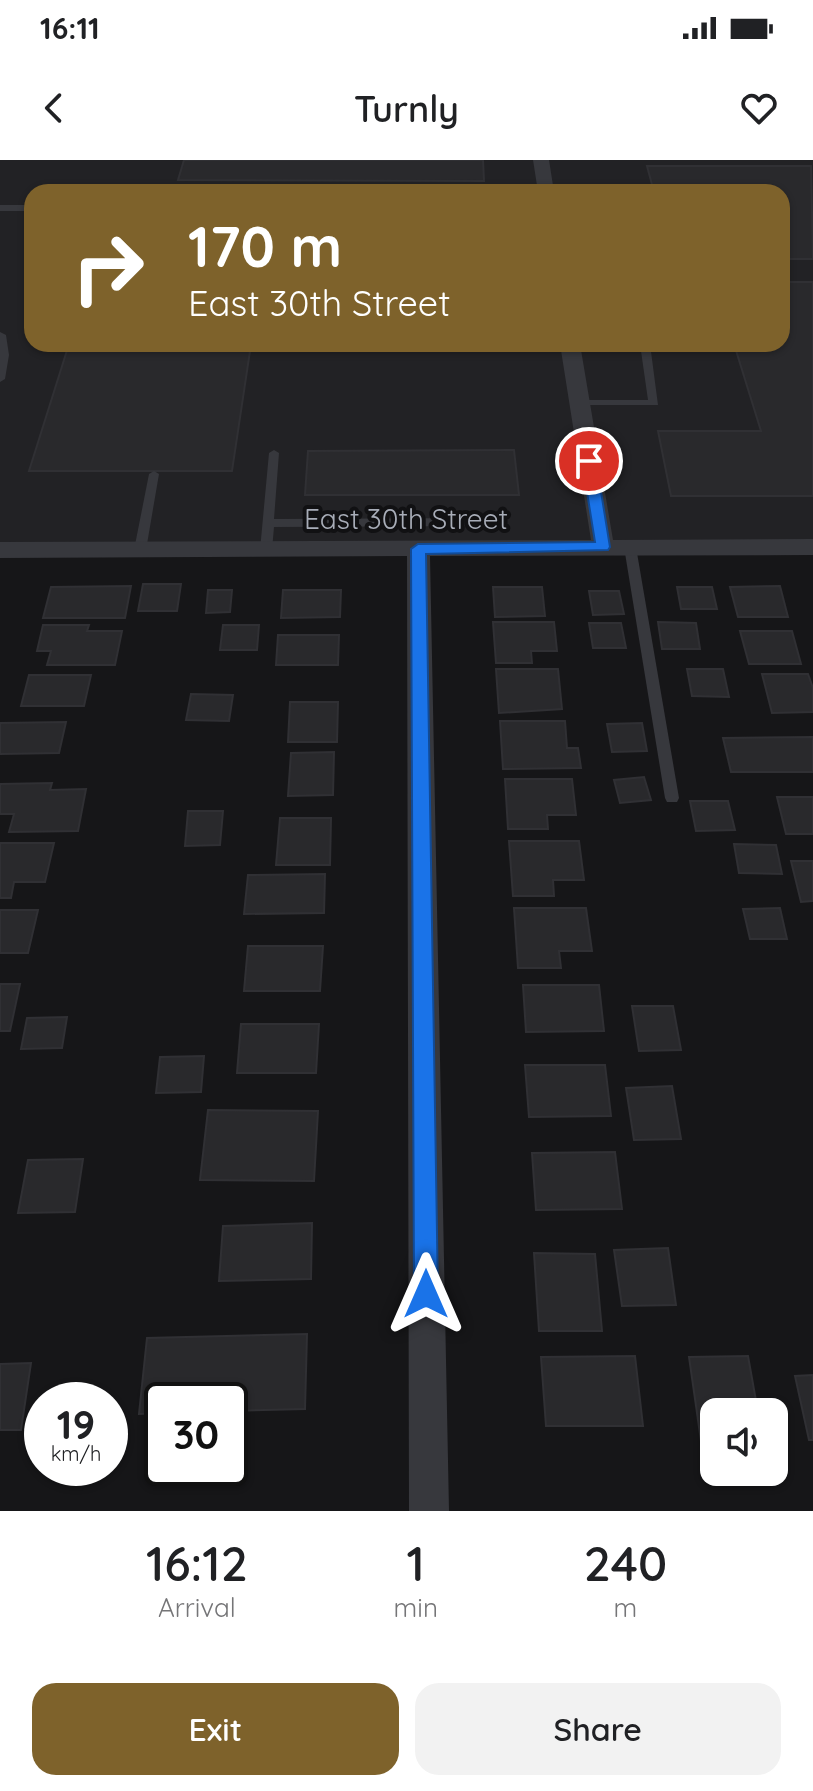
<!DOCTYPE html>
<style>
:root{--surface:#fff;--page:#f2f2f2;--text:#202124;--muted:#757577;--accent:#7e622b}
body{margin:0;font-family:Quicksand,sans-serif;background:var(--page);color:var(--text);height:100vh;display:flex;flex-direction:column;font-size:30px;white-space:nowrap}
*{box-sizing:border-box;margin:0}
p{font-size:26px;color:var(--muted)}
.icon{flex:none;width:44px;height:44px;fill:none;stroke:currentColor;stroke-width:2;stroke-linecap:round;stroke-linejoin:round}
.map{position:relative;height:1351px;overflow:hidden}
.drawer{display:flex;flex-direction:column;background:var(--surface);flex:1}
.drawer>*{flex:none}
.guide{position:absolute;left:24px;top:24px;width:766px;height:168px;border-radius:24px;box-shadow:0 2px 6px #0004;background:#7e622b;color:#fff;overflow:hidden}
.fabs{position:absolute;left:700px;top:1238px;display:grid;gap:16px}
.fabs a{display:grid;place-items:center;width:88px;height:88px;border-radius:16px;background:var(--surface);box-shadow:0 2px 6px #0004;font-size:40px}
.speed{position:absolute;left:24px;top:1222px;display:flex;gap:16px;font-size:40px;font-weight:700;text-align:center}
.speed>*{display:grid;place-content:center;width:104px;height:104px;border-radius:50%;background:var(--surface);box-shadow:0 2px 6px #0004;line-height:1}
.speed small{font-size:20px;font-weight:400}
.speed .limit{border:4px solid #111;border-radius:12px;background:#fff;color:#111}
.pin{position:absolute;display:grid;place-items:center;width:68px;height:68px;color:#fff;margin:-34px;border:4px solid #fff;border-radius:50%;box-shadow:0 2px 8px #0007}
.me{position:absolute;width:88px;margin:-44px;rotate:0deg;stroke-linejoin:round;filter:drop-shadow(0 0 6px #0008)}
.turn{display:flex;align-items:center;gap:28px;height:168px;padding:0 32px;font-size:36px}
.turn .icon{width:104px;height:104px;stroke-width:2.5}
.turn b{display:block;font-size:56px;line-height:68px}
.eta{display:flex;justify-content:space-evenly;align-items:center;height:136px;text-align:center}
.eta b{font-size:48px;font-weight:600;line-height:56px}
.primary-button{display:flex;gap:16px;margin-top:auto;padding:16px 32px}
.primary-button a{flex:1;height:92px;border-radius:24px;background:var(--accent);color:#fff;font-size:32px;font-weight:600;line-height:92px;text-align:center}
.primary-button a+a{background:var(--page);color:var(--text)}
.status{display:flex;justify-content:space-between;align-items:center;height:56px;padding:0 40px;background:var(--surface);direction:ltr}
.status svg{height:22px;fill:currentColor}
header{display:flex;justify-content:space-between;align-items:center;height:104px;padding:0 32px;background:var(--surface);font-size:36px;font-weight:600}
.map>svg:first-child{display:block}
</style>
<div class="status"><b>16:11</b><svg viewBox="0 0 49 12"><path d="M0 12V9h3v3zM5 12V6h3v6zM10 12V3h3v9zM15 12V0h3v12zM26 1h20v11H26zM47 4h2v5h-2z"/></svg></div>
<header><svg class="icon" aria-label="back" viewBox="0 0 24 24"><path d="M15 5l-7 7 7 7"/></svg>Turnly<svg class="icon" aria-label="heart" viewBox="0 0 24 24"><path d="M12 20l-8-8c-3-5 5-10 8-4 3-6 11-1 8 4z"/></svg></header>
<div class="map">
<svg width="813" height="1351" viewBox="0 0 813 1351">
<rect width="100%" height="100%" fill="#161618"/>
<path fill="#222225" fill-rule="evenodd" d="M 0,0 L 813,0 L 813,391 L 0,392 ZM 32,32 L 782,32 L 782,184 L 32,184 Z"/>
<g fill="#29292c" stroke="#303034" stroke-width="2">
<polygon points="184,0 483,0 484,21 178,20"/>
<polygon points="647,6 811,6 813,99 782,99 782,32 654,32"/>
<polygon points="782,122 813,122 813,336 671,336 658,271 761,271 734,184 782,184"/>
<polygon points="69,184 136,184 134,191 250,191 232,311 29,311"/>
<polygon points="284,184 481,184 481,191 284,190"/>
<polygon points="514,290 519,335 305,335 308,291"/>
<polygon points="143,424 181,424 177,451 138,451"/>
<polygon points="131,426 125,458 43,458 51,427"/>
<polygon points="780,426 788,457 738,457 730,427"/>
<polygon points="493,427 542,427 545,456 495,457"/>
<polygon points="677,427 712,427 717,449 681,449"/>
<polygon points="208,430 232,430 230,452 206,453"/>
<polygon points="283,430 341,430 340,457 281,458"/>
<polygon points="589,431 619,431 624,454 593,455"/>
<polygon points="493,462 554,462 557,491 531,491 532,503 496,503"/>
<polygon points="658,462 696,463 700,489 662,489"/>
<polygon points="589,463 621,463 626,488 593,488"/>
<polygon points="43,465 89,465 87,471 122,471 115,505 47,505 51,491 37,491"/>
<polygon points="223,465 259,465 257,490 220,490"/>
<polygon points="740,471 792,471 801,504 749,504"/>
<polygon points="278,475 339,475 338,505 276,505"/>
<polygon points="496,509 558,509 562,549 499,553"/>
<polygon points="687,509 723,509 729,537 692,536"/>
<polygon points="762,514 808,514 813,528 813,552 772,553"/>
<polygon points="29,515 91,515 84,546 21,546"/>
<polygon points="191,534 233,535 229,561 186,560"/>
<polygon points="290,542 338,542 337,582 288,582"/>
<polygon points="500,561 565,561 567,588 578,588 581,608 503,609"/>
<polygon points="66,562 59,593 0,594 0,563"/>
<polygon points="642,563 647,591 612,592 607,564"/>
<polygon points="813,577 813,612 731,612 723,578"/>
<polygon points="334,592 333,635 288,636 291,593"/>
<polygon points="644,617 651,640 620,643 614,620"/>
<polygon points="505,619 572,619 576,655 547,655 548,669 508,669"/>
<polygon points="52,623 50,630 86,629 78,671 9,672 14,654 0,654 0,624"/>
<polygon points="777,637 813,637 813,674 786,674"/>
<polygon points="690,641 728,641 735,670 696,671"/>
<polygon points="188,651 223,651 220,685 185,686"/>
<polygon points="280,658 331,658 330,705 276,705"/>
<polygon points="509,681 579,681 584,720 553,720 554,736 513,736"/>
<polygon points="0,683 54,683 45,722 14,722 11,738 0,738"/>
<polygon points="734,684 776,685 782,714 739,713"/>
<polygon points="791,701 813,701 813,741 801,742"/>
<polygon points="325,714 324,753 244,754 248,715"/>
<polygon points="514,748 586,748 592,791 559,791 561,808 518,808"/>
<polygon points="780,748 787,779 750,779 743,749"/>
<polygon points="0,750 38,750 28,793 0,793"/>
<polygon points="248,786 323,786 320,831 244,831"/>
<polygon points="0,824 20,824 10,871 0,871"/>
<polygon points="523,825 599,825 604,871 526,872"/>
<polygon points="632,846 673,846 681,890 639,891"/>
<polygon points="67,857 62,888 21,889 27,858"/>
<polygon points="241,864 319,864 316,913 237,913"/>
<polygon points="204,896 201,932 156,933 160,897"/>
<polygon points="525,905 605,905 611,956 529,957"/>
<polygon points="672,926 681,979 634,980 626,928"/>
<polygon points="208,950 318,951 314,1021 200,1020"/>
<polygon points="615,992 622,1049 536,1050 532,993"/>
<polygon points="83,999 75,1052 18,1053 28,1000"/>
<polygon points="312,1063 311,1119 219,1121 223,1066"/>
<polygon points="668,1088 676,1145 622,1146 614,1090"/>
<polygon points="534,1093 595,1094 602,1171 539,1171"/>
<polygon points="307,1174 305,1249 230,1251 230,1240 162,1240 162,1253 139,1254 147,1178"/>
<polygon points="635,1196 643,1266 546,1266 541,1197"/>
<polygon points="748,1196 758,1252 714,1252 714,1302 704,1302 689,1197"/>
<polygon points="31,1203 21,1270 0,1270 0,1204"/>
<polygon points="813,1215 813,1280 809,1280 795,1216"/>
</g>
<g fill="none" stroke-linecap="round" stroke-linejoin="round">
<g fill="#37383d" fill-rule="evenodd">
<rect x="0" y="45" width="32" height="6"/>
<polygon points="0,172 6,175 9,195 5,219 0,222"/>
<polygon points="640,184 650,184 658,245 576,245 576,241 580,240 648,240"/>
<polygon points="274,290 279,293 274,359 488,358 494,362 488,366 274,367 272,390 266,394 262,393 260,390 269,293"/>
<polygon points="154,311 159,314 146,390 140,394 134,390 149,314"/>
<polygon points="630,383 636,387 679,638 677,642 667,642 665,638 624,387"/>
</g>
<g fill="#37383d" fill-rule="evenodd">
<polygon points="533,0 549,0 554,32 538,32"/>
<polygon points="560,184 580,184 613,380 813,379 813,395 430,396 449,1351 409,1351 407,396 0,398 0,382 591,380"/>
</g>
</g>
<polygon fill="#1a73e8" stroke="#114b97" stroke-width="2" points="589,297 596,301 610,387 608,390 426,394 438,1134 435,1142 426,1146 418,1142 414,1134 411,389 418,384 595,382 582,301"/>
<g text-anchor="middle" stroke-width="8" stroke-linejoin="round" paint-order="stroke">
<g font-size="28" fill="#a8adb8" stroke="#111113">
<text x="406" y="369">East 30th Street</text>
</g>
</g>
</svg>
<div class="fabs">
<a><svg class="icon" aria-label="sound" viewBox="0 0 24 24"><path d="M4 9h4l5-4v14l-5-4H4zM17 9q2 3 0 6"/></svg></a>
</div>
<div class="speed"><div>19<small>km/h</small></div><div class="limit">30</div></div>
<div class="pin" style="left:589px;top:301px;background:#d93025"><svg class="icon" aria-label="arrive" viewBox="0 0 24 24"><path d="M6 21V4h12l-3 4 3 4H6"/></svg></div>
<svg class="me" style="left:426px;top:1134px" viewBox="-20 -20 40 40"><path d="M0-17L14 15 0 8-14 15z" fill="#1a73e8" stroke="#fff" stroke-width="4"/></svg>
<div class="guide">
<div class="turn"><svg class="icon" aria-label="right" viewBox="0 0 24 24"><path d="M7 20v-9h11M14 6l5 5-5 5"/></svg><div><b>170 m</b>East 30th Street</div></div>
</div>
</div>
<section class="drawer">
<div class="eta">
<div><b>16:12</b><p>Arrival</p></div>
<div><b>1</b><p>min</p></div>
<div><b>240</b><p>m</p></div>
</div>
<div class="primary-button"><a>Exit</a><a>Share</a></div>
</section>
